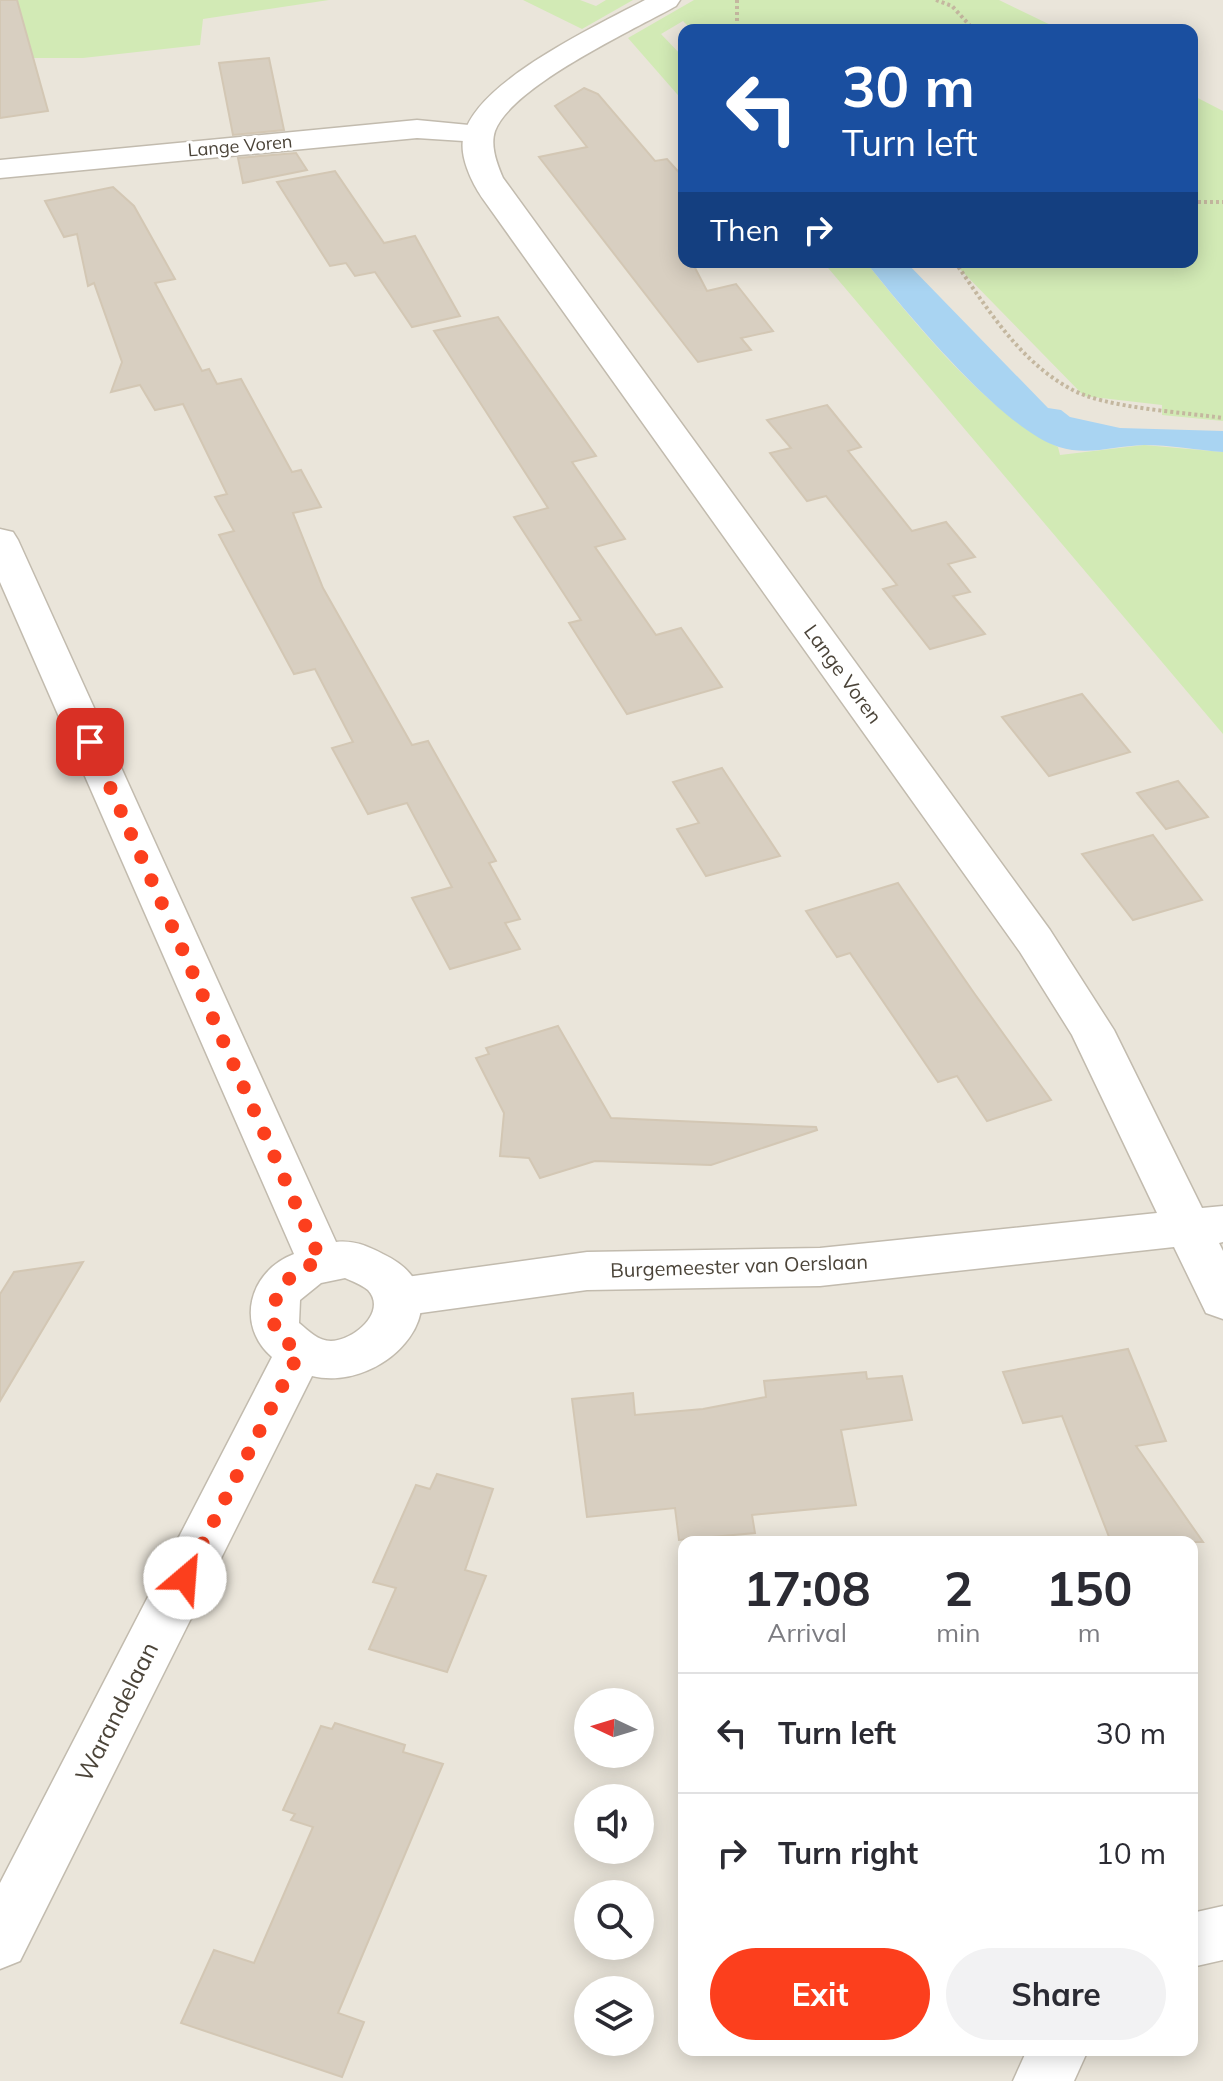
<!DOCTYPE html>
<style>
:root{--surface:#fff;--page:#f2f2f3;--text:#2b2b33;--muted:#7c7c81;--line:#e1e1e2;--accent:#fc3f1d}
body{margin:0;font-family:Mulish,sans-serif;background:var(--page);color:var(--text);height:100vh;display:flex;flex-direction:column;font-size:30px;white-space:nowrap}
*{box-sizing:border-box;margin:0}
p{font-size:26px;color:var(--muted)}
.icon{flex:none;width:44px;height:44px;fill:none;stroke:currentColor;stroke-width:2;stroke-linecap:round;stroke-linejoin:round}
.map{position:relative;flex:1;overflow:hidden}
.side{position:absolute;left:678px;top:1536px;width:520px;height:520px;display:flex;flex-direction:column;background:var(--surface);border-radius:16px;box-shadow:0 4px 20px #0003}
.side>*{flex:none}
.banner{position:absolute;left:678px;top:24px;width:520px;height:244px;border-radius:16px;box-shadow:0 4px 20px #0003;background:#1a4fa0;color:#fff;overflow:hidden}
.needle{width:52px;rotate:274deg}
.controls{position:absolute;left:574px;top:1688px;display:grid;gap:16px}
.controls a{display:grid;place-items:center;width:80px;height:80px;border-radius:50%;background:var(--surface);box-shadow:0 4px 20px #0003;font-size:40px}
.pin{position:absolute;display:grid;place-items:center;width:68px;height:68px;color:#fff;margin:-34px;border-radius:16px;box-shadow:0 4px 12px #0006}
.me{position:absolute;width:88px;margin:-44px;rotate:27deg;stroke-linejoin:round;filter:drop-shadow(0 0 6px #0008)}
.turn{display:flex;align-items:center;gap:28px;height:168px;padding:0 32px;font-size:36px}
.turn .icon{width:104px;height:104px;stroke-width:2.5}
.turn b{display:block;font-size:56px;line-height:68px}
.then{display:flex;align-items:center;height:76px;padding:0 32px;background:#0003;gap:16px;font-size:30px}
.eta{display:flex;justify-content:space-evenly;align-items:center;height:136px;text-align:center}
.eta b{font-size:48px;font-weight:700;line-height:56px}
.cta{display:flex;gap:16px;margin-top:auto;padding:16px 32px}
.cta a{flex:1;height:92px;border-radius:48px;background:var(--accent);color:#fff;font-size:32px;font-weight:700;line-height:92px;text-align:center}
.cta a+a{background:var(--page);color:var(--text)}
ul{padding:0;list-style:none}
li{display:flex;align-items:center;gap:24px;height:120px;padding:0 32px;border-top:2px solid var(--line)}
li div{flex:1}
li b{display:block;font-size:30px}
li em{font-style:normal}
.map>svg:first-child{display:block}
</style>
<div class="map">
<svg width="1223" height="2081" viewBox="0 0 1223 2081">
<rect width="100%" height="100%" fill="#f6f3ec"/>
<path fill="#eae5da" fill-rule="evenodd" d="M 0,0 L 1223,0 L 1223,2081 L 0,2081 ZM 684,30 L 1192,30 L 1192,262 L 684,262 ZM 684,1542 L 1192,1542 L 1192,2050 L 684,2050 ZM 588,1702 L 640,1702 L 640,1754 L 588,1754 ZM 588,1798 L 640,1798 L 640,1850 L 588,1850 ZM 588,1894 L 640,1894 L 640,1946 L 588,1946 ZM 588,1990 L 640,1990 L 640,2042 L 588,2042 Z"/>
<g fill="#d2eab5">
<polygon points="0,0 329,0 203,19 200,45 83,58 17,58"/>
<polygon points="523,0 580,0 596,6 606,0 633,0 582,29"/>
<polygon points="694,0 999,0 1061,30 692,30 683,21 661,34 684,58 684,102 628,38"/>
<polygon points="1192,95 1223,111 1223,421 1162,415 1162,405 1084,396 953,262 1192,262"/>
<path d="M 823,262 L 866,262 C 915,324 987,413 1058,447 L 1060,455 L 1144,445 L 1223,452 L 1223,734 Z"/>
</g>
<path fill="#a9d4f2" d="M 866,262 L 906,262 L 1048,408 L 1061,410 L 1070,417 L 1120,428 L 1223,431 L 1223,452 C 1197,450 1170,445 1144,445 C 1114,446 1088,456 1059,447 C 1004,431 903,309 866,262 Z"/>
<g fill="#d8cfc1" stroke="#d3c7b4" stroke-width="2">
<polygon points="0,0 17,0 48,111 0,118"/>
<polygon points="269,58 284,130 233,135 219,63"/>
<polygon points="584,88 598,94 655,161 667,159 684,178 684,262 692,262 707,291 736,284 773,331 741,338 751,350 698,362 539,157 587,147 555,106"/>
<polygon points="296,153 307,170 243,183 238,158"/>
<polygon points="335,171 384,243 415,236 460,316 412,327 375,272 355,276 346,263 330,266 277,182"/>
<polygon points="113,187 134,206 175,279 155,283 202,371 209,369 217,384 241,379 292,472 301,470 321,507 293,513 323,588 412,745 428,741 496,861 489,863 520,919 505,923 520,949 450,969 412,898 452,887 407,803 368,814 332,748 353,742 315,669 294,674 219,535 234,531 215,497 227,494 183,404 155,410 140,385 111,392 122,362 94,283 88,286 77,234 64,237 45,201"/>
<polygon points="498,317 596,456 572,462 625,539 595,547 656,635 681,628 722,687 627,714 569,623 581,620 514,517 548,508 434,331"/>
<polygon points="827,405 861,447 848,451 912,531 946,522 975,557 948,564 970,592 953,596 985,634 930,649 883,589 897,585 826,496 807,501 770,453 791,448 767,420"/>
<polygon points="1082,694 1130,752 1049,776 1002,717"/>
<polygon points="722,768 780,856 706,876 677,829 699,823 673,782"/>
<polygon points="1178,781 1208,817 1166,829 1137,793"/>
<polygon points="1153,835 1202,900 1133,920 1082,854"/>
<polygon points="898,883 974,993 1051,1100 987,1121 957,1076 938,1082 850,953 837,957 806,911"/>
<polygon points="558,1026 611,1118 816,1127 817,1130 711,1165 595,1161 540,1178 529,1158 500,1156 504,1113 476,1058 489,1054 486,1048"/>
<polygon points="83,1262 0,1401 0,1294 14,1272"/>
<polygon points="1128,1349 1166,1441 1136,1446 1203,1542 1111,1542 1062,1416 1023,1423 1003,1372"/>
<polygon points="866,1372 867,1379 902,1376 912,1420 841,1430 856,1505 752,1515 755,1533 679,1540 675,1508 587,1517 572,1399 633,1393 635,1415 703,1409 766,1397 764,1381"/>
<polygon points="437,1474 493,1489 465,1570 486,1576 447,1672 369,1649 396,1588 373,1582 416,1485 430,1489"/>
<polygon points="335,1723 405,1745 403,1752 443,1764 338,2013 364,2022 342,2077 181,2023 214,1950 254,1963 313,1827 291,1820 295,1814 283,1810 321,1726 332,1729"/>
</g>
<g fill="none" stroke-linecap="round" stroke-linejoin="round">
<defs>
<polygon id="pedestrian" points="417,120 490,127 494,133 490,139 479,142 417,138 0,178 0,160"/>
<g id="minor">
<path d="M 645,0 L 680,0 L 676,6 C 633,30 512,86 495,131 C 490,146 497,164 503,178 L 1050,930 L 1114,1030 L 1202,1208 L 1223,1206 L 1223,1242 L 1219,1243 L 1223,1251 L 1223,1319 L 1206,1313 L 1174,1247 L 820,1286 L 587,1290 L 399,1316 L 382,1310 L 375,1297 L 382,1284 L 399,1278 L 587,1252 L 820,1248 L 1157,1213 L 1072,1035 L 1020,952 L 483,199 C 472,183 458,155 464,135 C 477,81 598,25 645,0 Z"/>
<polygon points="1223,1906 1223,1960 1192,1967 1192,1913"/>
<polygon points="1027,2050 1088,2050 1074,2081 1013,2081"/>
</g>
<path id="tertiary" d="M 0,529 L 13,532 L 18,540 L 336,1242 C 354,1240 367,1246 383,1254 C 472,1296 388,1394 312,1376 L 20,1961 L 0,1969 L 0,1883 L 272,1357 C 235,1325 249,1271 294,1254 L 0,582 ZM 345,1278 C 352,1281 362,1285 368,1290 C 388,1312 353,1341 331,1341 C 318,1341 309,1331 299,1323 L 300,1300 L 321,1283 Z"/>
</defs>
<use href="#pedestrian" stroke="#c2bbae" stroke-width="3"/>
<use href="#minor" stroke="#c2bbae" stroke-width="3"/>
<use href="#tertiary" stroke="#c2bbae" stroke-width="3"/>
<g stroke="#c4b79f" stroke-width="4" stroke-dasharray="3 3" stroke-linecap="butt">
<polyline points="737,0 737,30"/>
<polyline points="936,0 952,6 974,30"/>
<polyline points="1192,202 1223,202"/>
<path d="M 955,262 C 987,308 1020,362 1071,389 C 1104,408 1183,412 1223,418"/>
</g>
<use href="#pedestrian" fill="#fff" fill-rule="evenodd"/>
<use href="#minor" fill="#fff" fill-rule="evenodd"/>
<use href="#tertiary" fill="#fff" fill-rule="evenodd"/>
</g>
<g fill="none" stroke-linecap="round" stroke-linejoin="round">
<path stroke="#fc3f1d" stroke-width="14" stroke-dasharray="0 25.2" d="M 90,742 L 321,1261 C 287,1271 266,1297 276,1332 L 299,1353 L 185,1578"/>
</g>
<g text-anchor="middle" stroke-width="6" stroke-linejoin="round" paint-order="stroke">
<g font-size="18" fill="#4b4439" stroke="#fff">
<text transform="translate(240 146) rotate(-5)" y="6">Lange Voren</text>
</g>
<g font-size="20" fill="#4b4439" stroke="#fff">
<text transform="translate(843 674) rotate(54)" y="7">Lange Voren</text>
<text transform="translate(739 1266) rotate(-2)" y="7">Burgemeester van Oerslaan</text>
</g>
<g font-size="24" fill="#4b4439" stroke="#fff">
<text transform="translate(117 1712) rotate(-63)" y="8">Warandelaan</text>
</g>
</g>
</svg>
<div class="controls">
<a><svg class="needle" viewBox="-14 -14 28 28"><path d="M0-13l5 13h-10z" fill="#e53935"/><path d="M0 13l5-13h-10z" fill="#7c7c81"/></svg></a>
<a><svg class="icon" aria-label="sound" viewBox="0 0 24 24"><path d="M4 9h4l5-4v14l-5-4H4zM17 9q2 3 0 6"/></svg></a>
<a><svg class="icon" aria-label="search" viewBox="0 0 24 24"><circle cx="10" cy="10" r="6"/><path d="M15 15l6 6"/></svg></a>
<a><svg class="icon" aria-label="layers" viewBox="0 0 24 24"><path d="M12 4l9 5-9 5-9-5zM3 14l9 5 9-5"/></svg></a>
</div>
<div class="pin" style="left:90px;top:742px;background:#d93025"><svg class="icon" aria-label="arrive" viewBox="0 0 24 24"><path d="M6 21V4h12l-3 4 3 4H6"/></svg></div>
<svg class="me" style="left:185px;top:1578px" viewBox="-20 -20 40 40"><circle r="19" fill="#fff"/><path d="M0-13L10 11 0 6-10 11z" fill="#fc3f1d"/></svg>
<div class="banner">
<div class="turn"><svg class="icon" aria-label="left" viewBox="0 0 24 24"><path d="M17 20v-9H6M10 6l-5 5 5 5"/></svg><div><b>30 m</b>Turn left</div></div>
<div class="then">Then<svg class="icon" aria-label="right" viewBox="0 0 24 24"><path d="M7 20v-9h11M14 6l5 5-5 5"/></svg></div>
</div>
<section class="side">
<div class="eta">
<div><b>17:08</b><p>Arrival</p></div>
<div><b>2</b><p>min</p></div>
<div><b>150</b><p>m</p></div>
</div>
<ul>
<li><svg class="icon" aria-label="left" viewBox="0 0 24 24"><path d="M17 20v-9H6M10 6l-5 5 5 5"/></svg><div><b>Turn left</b></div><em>30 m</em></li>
<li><svg class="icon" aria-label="right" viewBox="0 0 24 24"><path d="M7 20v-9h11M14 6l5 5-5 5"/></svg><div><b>Turn right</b></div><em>10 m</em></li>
</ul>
<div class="cta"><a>Exit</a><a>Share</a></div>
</section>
</div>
